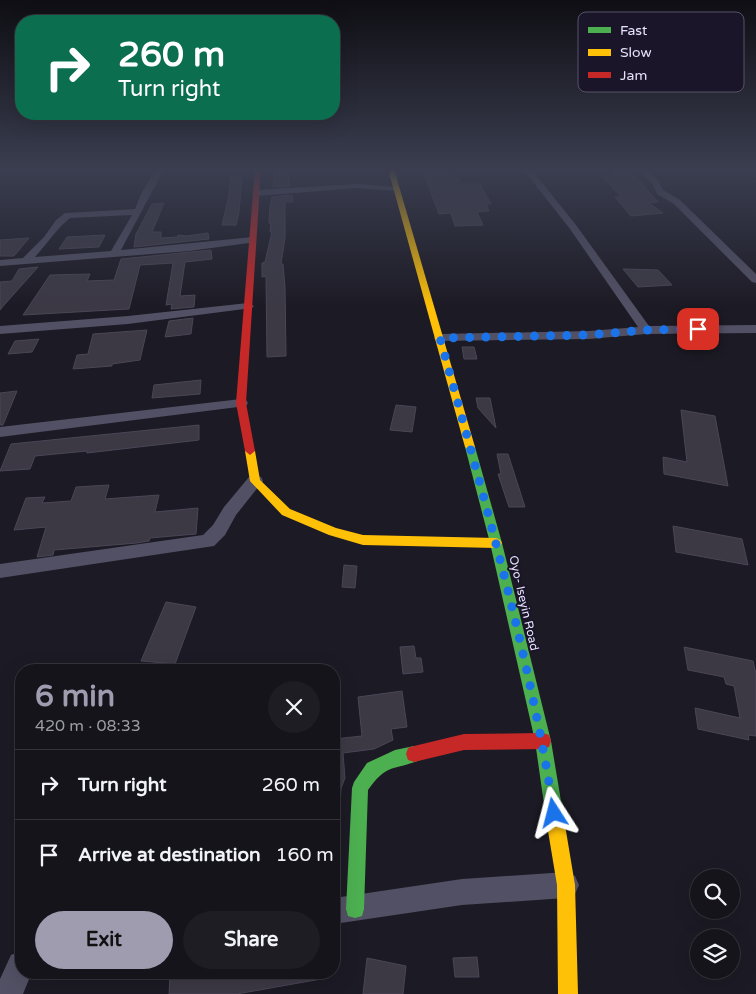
<!DOCTYPE html>
<meta charset="utf-8">
<style>
:root{--surface:#15141b;--page:#1e1d24;--text:#f1f3f6;--muted:#9d9ea3;--line:#34333a;--accent:#9f9cb0}
body{margin:0;font-family:"Varela Round",sans-serif;background:var(--page);color:var(--text);height:100vh;display:flex;flex-direction:column;font-size:19px;white-space:nowrap}
*{box-sizing:border-box;margin:0}
p{font-size:16px;color:var(--muted)}
.icon{flex:none;width:28px;height:28px;fill:none;stroke:currentColor;stroke-width:2;stroke-linecap:round;stroke-linejoin:round}
.map{position:relative;flex:1;overflow:hidden}
.sheet{position:absolute;left:15px;top:664px;width:325px;height:315px;display:flex;flex-direction:column;background:var(--surface);border-radius:20px;box-shadow:0 5px 20px #0002,0 0 0 1px var(--line)}
.sheet>*{flex:none}
.top-card{position:absolute;left:15px;top:15px;width:325px;height:105px;border-radius:20px;box-shadow:0 5px 20px #0002,0 0 0 1px var(--line);background:#0b6e4f;color:#fff;overflow:hidden}
.controls{position:absolute;left:690px;top:869px;display:grid;gap:10px}
.controls a{display:grid;place-items:center;width:50px;height:50px;border-radius:50%;background:var(--surface);box-shadow:0 5px 20px #0002,0 0 0 1px var(--line);font-size:25px}
.pin{position:absolute;display:grid;place-items:center;width:42px;height:42px;color:#fff;margin:-21px;border-radius:10px;box-shadow:0 2px 8px #0006}
.me{position:absolute;width:55px;margin:-28px;rotate:351deg;stroke-linejoin:round;filter:drop-shadow(0 0 4px #0008)}
.turn{display:flex;align-items:center;gap:18px;height:105px;padding:0 20px;font-size:22px}
.turn .icon{width:65px;height:65px;stroke-width:2.5}
.turn b{display:block;font-size:35px;line-height:42px}
.round{display:grid;place-items:center;flex:none;width:52px;height:52px;border-radius:26px;background:var(--page)}
.headline{display:flex;align-items:center;justify-content:space-between;height:85px;padding:0 20px}
h1{font-size:30px;font-weight:800;line-height:38px;color:var(--accent)}
.cta{display:flex;gap:10px;margin-top:auto;padding:10px 20px}
.cta a{flex:1;height:58px;border-radius:30px;background:var(--accent);color:#111;font-size:20px;font-weight:800;line-height:58px;text-align:center}
.cta a+a{background:var(--page);color:var(--text)}
ul{padding:0;list-style:none}
li{display:flex;align-items:center;gap:15px;height:70px;padding:0 20px;border-top:1px solid var(--line)}
li div{flex:1}
li b{display:block;font-size:19px}
li em{font-style:normal}
.map>svg:first-child{display:block}
</style>
<div class="map">
<svg width="756" height="994" viewBox="0 0 756 994">
<rect width="100%" height="100%" fill="#1c1a24"/>
<g fill="#3c3945" stroke="#4a4656">
<polygon points="422,169 444,169 446,176 455,175 461,184 480,184 491,204 486,204 489,211 477,212 483,225 455,226 451,213 439,214"/>
<polygon points="611,169 629,169 658,202 649,203 663,213 631,216 615,197 621,197 602,176 616,175"/>
<polygon points="275,171 288,171 290,186 273,187"/>
<polygon points="231,176 242,177 239,212 236,225 222,225 228,200"/>
<polygon points="292,195 293,202 285,202 285,238 281,264 283,264 285,287 286,356 267,357 266,276 262,277 262,263 265,262 272,232 270,232 271,223 269,223 270,206 272,197"/>
<polygon points="164,203 152,232 161,232 161,238 178,237 178,235 187,236 208,233 209,239 134,247 136,234 152,204"/>
<polygon points="105,235 99,247 59,249 67,237"/>
<polygon points="29,238 14,256 0,256 0,240"/>
<polygon points="211,250 212,259 185,262 180,296 195,295 194,307 171,309 172,304 166,305 173,263 140,265 129,309 23,315 50,275 90,274 87,281 114,280 121,259"/>
<polygon points="38,267 5,304 0,310 0,282 12,281 19,269"/>
<polygon points="623,269 658,270 672,285 638,287"/>
<polygon points="193,318 191,334 165,337 169,321"/>
<polygon points="147,330 140,360 112,364 112,366 73,369 77,355 88,354 93,334"/>
<polygon points="39,339 32,352 8,354 15,341"/>
<polygon points="462,347 474,347 477,359 464,359"/>
<polygon points="201,380 200,394 152,398 154,385"/>
<polygon points="17,391 3,425 0,425 0,393"/>
<polygon points="476,398 490,398 496,428 478,408"/>
<polygon points="396,405 416,407 412,432 390,430"/>
<polygon points="681,410 715,416 728,486 664,474 663,457 687,462"/>
<polygon points="199,425 199,440 87,453 87,451 35,456 30,469 0,471 11,444"/>
<polygon points="497,454 508,454 525,507 509,507 498,474 501,474"/>
<polygon points="109,485 105,499 159,495 155,512 198,508 196,534 150,538 149,541 137,543 54,550 53,555 37,557 46,527 14,530 26,498 45,497 42,503 71,501 76,487"/>
<polygon points="673,526 742,539 748,565 676,552"/>
<polygon points="344,565 357,566 355,588 342,587"/>
<polygon points="166,602 196,607 175,664 141,661"/>
<polygon points="414,646 416,658 421,658 423,672 403,674 400,647"/>
<polygon points="684,647 753,661 756,674 756,736 748,735 749,740 698,729 695,708 740,718 734,686 726,684 724,677 688,670"/>
<polygon points="402,691 407,727 391,729 393,740 374,749 343,753 345,778 341,788 340,807 334,808 334,739 362,736 358,697"/>
<polygon points="477,957 479,977 455,977 453,958"/>
<polygon points="367,958 406,966 403,994 363,994"/>
<polygon points="183,972 320,972 321,979 237,994 169,994 170,975"/>
</g>
<g fill="none" stroke-linecap="round" stroke-linejoin="round">
<g fill="#525064" fill-rule="evenodd">
<path d="M 156,169 L 164,169 L 121,250 L 253,237 L 256,238 L 256,242 L 189,251 L 0,266 L 0,260 L 23,258 L 44,237 L 56,220 L 65,213 L 135,209 L 142,192 ZM 132,215 L 111,251 L 35,257 C 47,244 57,228 70,218 Z"/>
<polygon points="523,169 531,169 576,225 649,326 756,325 756,333 646,334 589,339 436,341 434,338 436,335 440,334 589,331 638,327 570,229"/>
<polygon points="636,169 645,169 658,180 663,190 680,200 756,274 756,283 752,282 674,204 657,194 652,183"/>
<polygon points="357,184 396,187 400,189 396,191 357,188 256,196 252,193 256,190"/>
<polygon points="248,303 254,306 252,308 128,324 0,334 0,326 128,316"/>
<polygon points="241,399 246,400 248,403 246,406 0,437 0,427"/>
<polygon points="255,475 261,477 263,481 236,515 225,535 214,546 0,578 0,564 203,535 213,525 224,507 249,477"/>
<polygon points="566,872 575,876 579,885 575,894 566,898 462,905 334,924 334,898 462,879"/>
<polygon points="21,951 21,972 32,972 23,994 0,994 0,979 11,955"/>
</g>
<g fill="#4caf50" fill-rule="evenodd">
<polygon points="470,444 475,447 502,543 551,741 565,825 562,831 556,834 550,831 547,825 535,741 490,543 465,447"/>
<path d="M 414,746 L 420,748 L 422,754 L 420,760 C 393,771 387,763 368,790 L 364,909 L 362,916 L 355,918 L 348,916 L 346,909 L 352,788 L 354,782 L 367,763 L 395,750 Z"/>
</g>
<g fill="#ffc107" fill-rule="evenodd">
<polygon points="388,169 394,169 475,447 474,449 470,450 465,447"/>
<polygon points="250,447 255,451 260,480 290,509 336,528 363,535 496,538 500,540 502,543 500,546 496,548 363,545 329,535 282,515 250,481 245,451"/>
<polygon points="556,816 562,819 565,825 575,885 578,994 558,994 557,885 547,825 550,819"/>
</g>
<g fill="#c62828" fill-rule="evenodd">
<polygon points="255,169 261,169 246,403 255,451 250,455 245,451 236,403"/>
<polygon points="543,733 549,735 551,741 549,747 543,749 464,750 414,762 408,760 406,754 408,748 414,746 464,734"/>
</g>
</g>
<linearGradient id="sky" x2="0" y2="1"><stop stop-color="#0f0e14"/><stop offset="0.55" stop-color="#3a3e50"/><stop offset="1" stop-color="#3a3e50" stop-opacity="0"/></linearGradient>
<rect width="756" height="308" fill="url(#sky)"/>
<g fill="none" stroke-linecap="round" stroke-linejoin="round">
<path stroke="#1a73e8" stroke-width="9" stroke-dasharray="0 16.2" d="M 554,813 C 529,652 483,495 440,338 L 589,335 L 646,330 L 698,329"/>
</g>
<g text-anchor="middle" stroke-width="4" stroke-linejoin="round" paint-order="stroke">
<g font-size="12" fill="#e6e2fb" stroke="#1a1529">
<text transform="translate(524 603) rotate(77)" y="4">Oyo- Iseyin Road</text>
</g>
</g>
<rect x="578" y="12" width="166" height="80" rx="8" fill="#1a1529" stroke="#575268" stroke-width="1"/>
<rect x="588" y="27" width="23" height="6" fill="#4caf50"/>
<rect x="588" y="49" width="23" height="7" fill="#ffc107"/>
<rect x="588" y="72" width="23" height="6" fill="#c62828"/>
<g font-size="14" fill="#e6e2fb">
<text x="620" y="35">Fast</text>
<text x="620" y="57">Slow</text>
<text x="620" y="80">Jam</text>
</g>
</svg>
<div class="controls">
<a><svg class="icon" aria-label="search" viewBox="0 0 24 24"><circle cx="10" cy="10" r="6"/><path d="M15 15l6 6"/></svg></a>
<a><svg class="icon" aria-label="layers" viewBox="0 0 24 24"><path d="M12 4l9 5-9 5-9-5zM3 14l9 5 9-5"/></svg></a>
</div>
<div class="pin" style="left:698px;top:329px;background:#d93025"><svg class="icon" aria-label="arrive" viewBox="0 0 24 24"><path d="M6 21V4h12l-3 4 3 4H6"/></svg></div>
<svg class="me" style="left:554px;top:813px" viewBox="-20 -20 40 40"><path d="M0-17L14 15 0 8-14 15z" fill="#1a73e8" stroke="#fff" stroke-width="4"/></svg>
<div class="top-card">
<div class="turn"><svg class="icon" aria-label="right" viewBox="0 0 24 24"><path d="M7 20v-9h11M14 6l5 5-5 5"/></svg><div><b>260 m</b>Turn right</div></div>
</div>
<section class="sheet">
<div class="headline"><div><h1>6 min</h1><p>420 m · 08:33</p></div><a class="round"><svg class="icon" aria-label="close" viewBox="0 0 24 24"><path d="M6 6l12 12M18 6L6 18"/></svg></a></div>
<ul>
<li><svg class="icon" aria-label="right" viewBox="0 0 24 24"><path d="M7 20v-9h11M14 6l5 5-5 5"/></svg><div><b>Turn right</b></div><em>260 m</em></li>
<li><svg class="icon" aria-label="arrive" viewBox="0 0 24 24"><path d="M6 21V4h12l-3 4 3 4H6"/></svg><div><b>Arrive at destination</b></div><em>160 m</em></li>
</ul>
<div class="cta"><a>Exit</a><a>Share</a></div>
</section>
</div>
